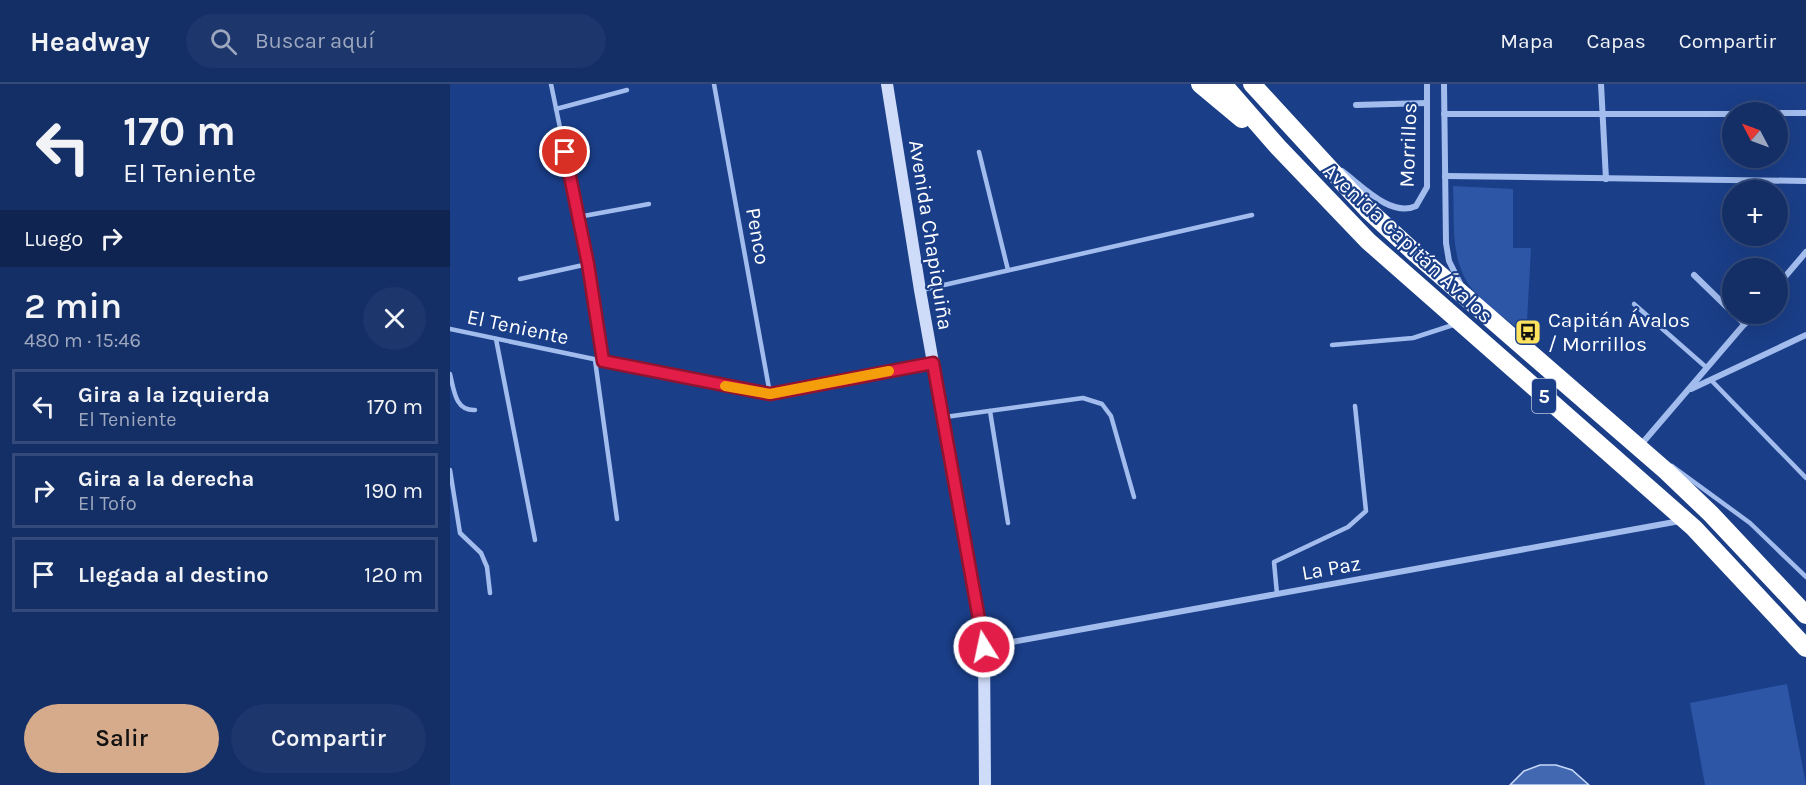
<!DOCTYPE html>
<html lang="es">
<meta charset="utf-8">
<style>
:root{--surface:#142e66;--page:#1d366c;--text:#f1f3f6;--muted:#9da8bf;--line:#334a7a;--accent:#d6ab8b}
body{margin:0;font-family:Karla,sans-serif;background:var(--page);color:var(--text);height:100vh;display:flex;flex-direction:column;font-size:22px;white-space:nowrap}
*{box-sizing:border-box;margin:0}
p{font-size:20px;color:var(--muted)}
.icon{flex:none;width:33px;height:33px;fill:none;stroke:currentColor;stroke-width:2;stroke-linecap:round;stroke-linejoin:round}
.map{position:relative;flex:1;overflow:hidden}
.drawer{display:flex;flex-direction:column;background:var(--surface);width:450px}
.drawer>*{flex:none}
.top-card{background:#142e66;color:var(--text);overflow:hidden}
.needle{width:39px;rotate:311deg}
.tools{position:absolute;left:1272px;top:18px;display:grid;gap:12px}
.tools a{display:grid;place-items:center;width:66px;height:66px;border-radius:50%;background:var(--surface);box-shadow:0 6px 24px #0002,0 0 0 2px var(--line);font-size:30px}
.pin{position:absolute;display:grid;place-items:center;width:51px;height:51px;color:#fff;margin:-26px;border:3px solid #fff;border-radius:50%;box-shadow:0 2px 6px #0007}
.me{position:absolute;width:66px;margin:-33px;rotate:350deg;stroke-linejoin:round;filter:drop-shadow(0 0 4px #0008)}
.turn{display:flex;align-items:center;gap:21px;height:126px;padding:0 24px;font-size:27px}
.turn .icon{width:78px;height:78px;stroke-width:2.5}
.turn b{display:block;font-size:42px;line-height:51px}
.then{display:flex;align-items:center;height:57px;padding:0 24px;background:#0003;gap:12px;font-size:22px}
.round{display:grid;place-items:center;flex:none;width:63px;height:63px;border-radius:32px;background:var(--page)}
.overview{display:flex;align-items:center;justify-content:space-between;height:102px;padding:0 24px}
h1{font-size:36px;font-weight:600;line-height:45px}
.button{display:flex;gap:12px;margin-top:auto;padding:12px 24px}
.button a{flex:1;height:69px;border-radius:36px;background:var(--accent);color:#111;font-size:24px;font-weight:600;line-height:69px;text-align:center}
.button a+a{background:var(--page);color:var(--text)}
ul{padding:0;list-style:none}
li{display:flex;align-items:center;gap:18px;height:75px;margin:0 12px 9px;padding:0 12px;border:3px solid var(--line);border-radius:0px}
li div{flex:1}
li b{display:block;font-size:22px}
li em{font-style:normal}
header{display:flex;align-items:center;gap:36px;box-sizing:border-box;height:84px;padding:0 30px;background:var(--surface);border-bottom:2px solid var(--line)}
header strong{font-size:28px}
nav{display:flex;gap:33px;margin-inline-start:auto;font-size:21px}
.search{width:420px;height:54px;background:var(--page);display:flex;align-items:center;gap:15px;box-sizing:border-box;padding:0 21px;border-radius:33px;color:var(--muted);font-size:22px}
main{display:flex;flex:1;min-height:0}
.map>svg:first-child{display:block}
</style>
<header>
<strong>Headway</strong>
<div class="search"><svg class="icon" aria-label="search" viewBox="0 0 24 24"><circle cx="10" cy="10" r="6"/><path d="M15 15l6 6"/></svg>Buscar aquí</div>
<nav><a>Mapa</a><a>Capas</a><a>Compartir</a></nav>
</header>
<main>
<section class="drawer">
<div class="top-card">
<div class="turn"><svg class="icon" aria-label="left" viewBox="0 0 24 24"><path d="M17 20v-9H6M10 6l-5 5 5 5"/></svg><div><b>170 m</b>El Teniente</div></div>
<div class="then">Luego<svg class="icon" aria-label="right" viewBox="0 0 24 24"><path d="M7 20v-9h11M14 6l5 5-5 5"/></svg></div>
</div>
<div class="overview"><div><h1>2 min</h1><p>480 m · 15:46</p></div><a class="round"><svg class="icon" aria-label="close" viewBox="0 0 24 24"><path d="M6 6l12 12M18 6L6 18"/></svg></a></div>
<ul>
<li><svg class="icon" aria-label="left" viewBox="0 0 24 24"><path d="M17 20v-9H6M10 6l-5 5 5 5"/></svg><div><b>Gira a la izquierda</b><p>El Teniente</p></div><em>170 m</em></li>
<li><svg class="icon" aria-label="right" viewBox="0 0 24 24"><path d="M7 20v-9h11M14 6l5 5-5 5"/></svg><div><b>Gira a la derecha</b><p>El Tofo</p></div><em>190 m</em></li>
<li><svg class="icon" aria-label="arrive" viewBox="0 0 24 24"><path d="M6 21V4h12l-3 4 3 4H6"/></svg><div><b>Llegada al destino</b></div><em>120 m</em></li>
</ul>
<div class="button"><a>Salir</a><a>Compartir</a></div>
</section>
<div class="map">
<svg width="1356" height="701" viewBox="0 0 1356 701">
<rect width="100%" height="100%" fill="#1a3e88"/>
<g fill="#2d56a6">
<path d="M 1003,102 L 1063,105 L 1063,164 L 1081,164 L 1077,237 L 1067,244 C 1052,232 1034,220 1022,205 C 999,176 1005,136 1003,102 Z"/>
<polygon points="1337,600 1356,701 1255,701 1240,619"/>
</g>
<polygon fill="#4268b1" stroke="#c8d9f9" stroke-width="1.5" points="1090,681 1106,681 1122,686 1139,701 1060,701 1074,687"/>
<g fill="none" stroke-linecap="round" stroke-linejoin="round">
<g stroke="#a2bced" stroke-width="4.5">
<polyline points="101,0 138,180 153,277"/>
<polyline points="264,0 320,310"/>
<polyline points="106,25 177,6"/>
<polyline points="529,68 558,186"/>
<polyline points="128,133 199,120"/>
<polyline points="70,195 138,180"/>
<polyline points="472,206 802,131"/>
<polyline points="1184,220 1257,284"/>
<polyline points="0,245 311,310 483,279"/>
<polyline points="46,255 85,456"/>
<polyline points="882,261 963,254 1006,240"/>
<polyline points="145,276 167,435"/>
<path d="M 0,290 C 4,306 5,327 25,326"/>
<polyline points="1261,296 1356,394"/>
<polyline points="540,327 558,439"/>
<polyline points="495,333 633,314 652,320 661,332 684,413"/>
<polyline points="1222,382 1300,439 1356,493"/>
<polyline points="0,386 10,449 31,469 37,483 40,509"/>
<polyline points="827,510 824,478 898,443 916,427 905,322"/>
</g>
<g stroke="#a2bced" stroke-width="6">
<polyline points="994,0 996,159 999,177 1010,199"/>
<polyline points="1151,0 1156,95"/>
<polyline points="906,21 977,19"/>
<polyline points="1328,29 1356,29"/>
<polyline points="994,30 1282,30"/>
<path d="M 892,87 C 911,101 941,134 966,122 L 977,103 L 977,0"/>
<polyline points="995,92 1356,97"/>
<polyline points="1244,191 1282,228"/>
<polyline points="1328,201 1356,168"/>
<polyline points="1284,230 1295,240"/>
<polyline points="1241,305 1356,251"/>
<polyline points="1189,363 1303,230"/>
<polyline points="534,563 1230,437"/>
</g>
<polyline stroke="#cfdcf9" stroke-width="12" points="437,0 470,206 534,563 535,701"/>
<g stroke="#fff" stroke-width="18">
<polyline points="750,0 792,35"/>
<polyline points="773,0 828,63 918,157 1244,444 1356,564"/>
<polyline points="802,0 917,125 966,170 1216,387 1261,430 1356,531"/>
</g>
</g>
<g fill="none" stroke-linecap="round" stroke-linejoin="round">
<defs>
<polyline id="route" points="115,68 138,180 153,277 320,310 483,279 534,563"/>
</defs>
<use href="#route" stroke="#92132f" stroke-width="15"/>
<use href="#route" stroke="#e11d48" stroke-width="10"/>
<polyline stroke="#f59e0b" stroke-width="10" points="275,302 320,310 439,287"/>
</g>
<defs>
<symbol id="bus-square" viewBox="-11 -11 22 22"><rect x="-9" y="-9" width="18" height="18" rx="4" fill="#ffe25e" stroke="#1a3e88"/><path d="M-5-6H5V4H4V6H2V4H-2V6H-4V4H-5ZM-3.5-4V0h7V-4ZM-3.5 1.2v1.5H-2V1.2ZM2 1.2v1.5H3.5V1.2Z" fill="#111"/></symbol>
</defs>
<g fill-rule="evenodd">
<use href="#bus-square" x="1063" y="233" width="30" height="30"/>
</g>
<g text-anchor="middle" stroke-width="4.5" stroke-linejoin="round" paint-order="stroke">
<rect fill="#1a3e88" stroke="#bac5db" stroke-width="1.5" x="1082" y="295" width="24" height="34" rx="4.5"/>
<g font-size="20" font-weight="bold" fill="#fff">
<text x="1094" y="319">5</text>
</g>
<g font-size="21" fill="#fff" stroke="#1a3e88">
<text transform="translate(958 61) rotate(-88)" y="7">Morrillos</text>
<text transform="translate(481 151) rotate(81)" y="7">Avenida Chapiquiña</text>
<text transform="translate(308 152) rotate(80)" y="7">Penco</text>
<text transform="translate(958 159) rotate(43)" y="7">Avenida Capitán Ávalos</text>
<text transform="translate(68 243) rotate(12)" y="7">El Teniente</text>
<text transform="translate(881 484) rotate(-10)" y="7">La Paz</text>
</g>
<g font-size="21" fill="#fff" stroke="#1a3e88" text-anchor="start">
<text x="1098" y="243">Capitán Ávalos<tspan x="1098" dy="24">/ Morrillos</tspan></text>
</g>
</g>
</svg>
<div class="tools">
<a><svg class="needle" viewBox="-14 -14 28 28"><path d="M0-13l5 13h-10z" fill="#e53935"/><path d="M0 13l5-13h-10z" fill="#9da8bf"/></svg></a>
<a>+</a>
<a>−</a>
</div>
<div class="pin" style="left:115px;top:68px;background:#d93025"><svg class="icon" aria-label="arrive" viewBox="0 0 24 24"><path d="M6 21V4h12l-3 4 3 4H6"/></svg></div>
<svg class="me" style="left:534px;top:563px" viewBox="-20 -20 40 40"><circle r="17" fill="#e11d48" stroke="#fff" stroke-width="3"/><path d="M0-11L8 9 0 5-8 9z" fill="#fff"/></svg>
</div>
</main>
